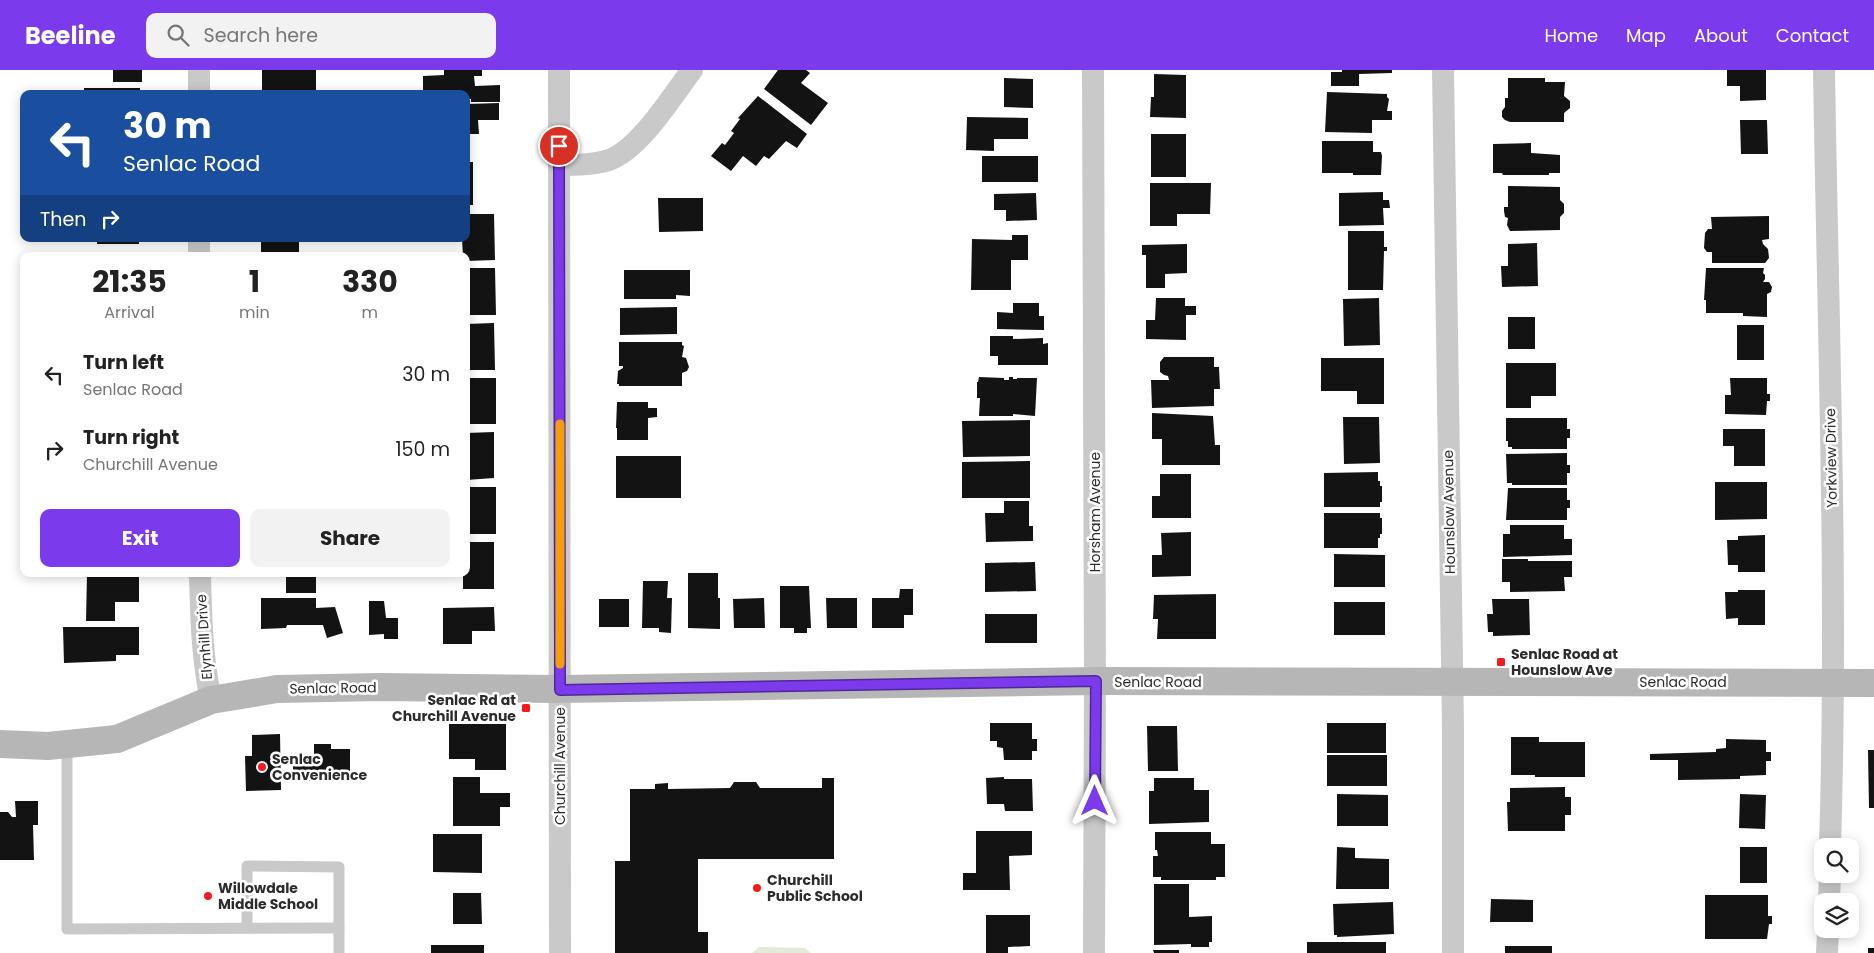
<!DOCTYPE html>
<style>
:root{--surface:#fff;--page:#f2f2f2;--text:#222;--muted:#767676;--accent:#7c3aed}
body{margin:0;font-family:Poppins,sans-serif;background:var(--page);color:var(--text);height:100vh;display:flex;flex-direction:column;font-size:19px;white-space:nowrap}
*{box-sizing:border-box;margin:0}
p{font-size:16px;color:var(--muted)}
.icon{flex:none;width:28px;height:28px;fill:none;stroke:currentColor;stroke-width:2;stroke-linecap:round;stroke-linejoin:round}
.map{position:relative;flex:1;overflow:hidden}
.panel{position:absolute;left:20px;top:182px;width:450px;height:325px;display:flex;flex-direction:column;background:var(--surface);border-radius:10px;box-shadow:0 2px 12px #0003}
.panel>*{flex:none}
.hud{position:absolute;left:20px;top:20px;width:450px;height:152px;border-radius:10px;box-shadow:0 2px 12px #0003;background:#1a4fa0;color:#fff;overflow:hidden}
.controls{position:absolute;left:1814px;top:768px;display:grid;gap:10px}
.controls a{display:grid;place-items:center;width:45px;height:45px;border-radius:10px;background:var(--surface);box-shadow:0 2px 12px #0003;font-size:25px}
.pin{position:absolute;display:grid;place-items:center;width:42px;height:42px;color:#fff;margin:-21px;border:2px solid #fff;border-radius:50%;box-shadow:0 1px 5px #0007}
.me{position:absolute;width:55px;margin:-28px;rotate:0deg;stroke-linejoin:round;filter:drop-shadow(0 0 4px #0008)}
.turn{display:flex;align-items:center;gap:18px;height:105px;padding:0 20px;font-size:22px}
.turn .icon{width:65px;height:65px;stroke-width:2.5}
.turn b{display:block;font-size:35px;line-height:42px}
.then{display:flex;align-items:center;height:48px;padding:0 20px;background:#0003;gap:10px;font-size:19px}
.eta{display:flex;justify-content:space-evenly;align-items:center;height:85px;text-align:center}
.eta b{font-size:30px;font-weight:700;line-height:35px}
.cta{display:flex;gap:10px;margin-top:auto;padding:10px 20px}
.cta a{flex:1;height:58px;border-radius:10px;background:var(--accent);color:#fff;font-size:20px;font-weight:700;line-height:58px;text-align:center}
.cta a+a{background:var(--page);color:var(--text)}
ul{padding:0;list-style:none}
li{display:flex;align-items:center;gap:15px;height:75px;padding:0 20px}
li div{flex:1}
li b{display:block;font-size:19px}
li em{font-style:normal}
header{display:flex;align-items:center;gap:30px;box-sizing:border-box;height:70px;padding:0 25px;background:var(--accent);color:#fff}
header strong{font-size:24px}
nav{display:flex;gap:28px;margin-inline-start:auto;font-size:18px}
.search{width:350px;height:45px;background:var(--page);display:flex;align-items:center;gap:12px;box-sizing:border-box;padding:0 18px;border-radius:10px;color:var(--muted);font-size:19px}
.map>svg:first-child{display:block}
</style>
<header>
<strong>Beeline</strong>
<div class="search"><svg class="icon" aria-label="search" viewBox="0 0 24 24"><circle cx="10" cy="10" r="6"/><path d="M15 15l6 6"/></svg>Search here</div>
<nav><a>Home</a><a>Map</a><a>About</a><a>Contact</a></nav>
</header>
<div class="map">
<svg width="1874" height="883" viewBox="0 0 1874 883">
<rect width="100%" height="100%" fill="#fff"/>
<polygon fill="#e1ebd7" points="759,877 805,878 811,883 752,883"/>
<g fill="#131313">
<rect x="113" y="0" width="29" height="12"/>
<polygon points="262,0 316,0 316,24 290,24 290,20 262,20"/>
<polygon points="444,0 482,0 482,6 474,6 475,16 500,15 500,32 471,32 471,29 466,29 466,24 423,24 423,6 444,5"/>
<polygon points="778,0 806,0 810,3 801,13 828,33 811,55 764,19"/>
<polygon points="1342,0 1392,0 1392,3 1359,4 1359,16 1331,16 1331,2 1342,2"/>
<polygon points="1727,0 1766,0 1766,30 1740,31 1740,16 1727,16"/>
<polygon points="1154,4 1186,5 1186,48 1150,47 1151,27 1154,27"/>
<polygon points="1004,8 1033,9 1033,38 1004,37"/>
<polygon points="1508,8 1545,8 1545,12 1565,12 1564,26 1570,31 1570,38 1564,43 1564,52 1510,52 1505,50 1502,47 1502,41 1505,37 1505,28 1508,28"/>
<rect x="84" y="18" width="56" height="6"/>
<polygon points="1327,22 1387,24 1387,27 1389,29 1387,41 1392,41 1392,50 1372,50 1372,63 1325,62"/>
<polygon points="758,26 807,64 797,78 786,71 769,89 764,86 756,96 743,86 731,101 711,86 722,73 725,75 734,63 731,61 740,49 738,48"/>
<polygon points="499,33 499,50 478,50 479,64 466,64 466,34"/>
<polygon points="967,47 1028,48 1028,69 994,69 994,81 966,80"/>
<polygon points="1740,50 1767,50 1768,84 1741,84"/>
<rect x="1151" y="64" width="35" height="43"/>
<polygon points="1322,71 1373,71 1373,82 1381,82 1382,86 1381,105 1353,105 1353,103 1322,103"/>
<polygon points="1531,73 1531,83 1560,85 1560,103 1549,103 1549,105 1503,105 1502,103 1493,103 1493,74"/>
<rect x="982" y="86" width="56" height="26"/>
<rect x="466" y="92" width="7" height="43"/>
<polygon points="1150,113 1211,113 1210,144 1177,144 1177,156 1150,156"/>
<polygon points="1508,116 1560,117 1560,130 1564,134 1564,143 1560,147 1560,160 1510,161 1507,155 1508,148 1505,147 1504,141 1504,137 1508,137"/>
<polygon points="1383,122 1383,130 1389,130 1390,138 1383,138 1384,155 1339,156 1339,123"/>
<polygon points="1036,123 1037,150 1006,151 1006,140 994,140 994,124"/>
<polygon points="658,128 703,128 703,161 659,162"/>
<polygon points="466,144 494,144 495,190 466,191 466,186 463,186 462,169 466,169"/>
<polygon points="1769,146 1769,169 1762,170 1763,174 1768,179 1769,188 1765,193 1712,193 1712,182 1707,182 1704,178 1705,163 1708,159 1712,159 1711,147"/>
<polygon points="1348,161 1384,161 1384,177 1387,177 1387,181 1384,181 1383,220 1348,220"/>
<polygon points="1012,165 1028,165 1028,190 1011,190 1011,220 971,220 972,169 1012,170"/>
<rect x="97" y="169" width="42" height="5"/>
<rect x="261" y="169" width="38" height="17"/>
<polygon points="1537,173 1538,216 1502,217 1501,196 1508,196 1508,174"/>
<polygon points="1187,174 1187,203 1165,204 1165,218 1146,218 1146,185 1142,185 1142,175"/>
<polygon points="104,182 140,182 139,186 104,186"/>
<polygon points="466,198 495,198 496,245 466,245"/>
<polygon points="1706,198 1764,198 1763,203 1765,205 1765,209 1763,212 1769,212 1772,217 1771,222 1767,224 1767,247 1743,246 1743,243 1706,243 1706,230 1704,230"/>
<polygon points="624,200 690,200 690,226 676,225 676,229 624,229"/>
<polygon points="1156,228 1185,228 1185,236 1196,236 1196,245 1186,245 1186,270 1146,269 1146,250 1155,250"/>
<polygon points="1379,228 1380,275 1344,276 1343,229"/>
<polygon points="1013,233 1039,233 1039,246 1044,246 1044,260 997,259 997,242 1013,243"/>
<polygon points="677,237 677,264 620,265 620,238"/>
<rect x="1508" y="247" width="27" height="32"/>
<polygon points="494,253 495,300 466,300 466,254"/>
<rect x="1737" y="255" width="27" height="35"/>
<polygon points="990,266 1013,266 1013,269 1043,268 1043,274 1048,273 1048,295 998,295 998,286 990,286"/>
<polygon points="619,272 682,272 682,275 684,276 682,287 686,288 689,297 687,301 682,303 682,316 619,316 619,314 617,314 618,301 623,298 623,296 619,296"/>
<polygon points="1164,287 1214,287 1214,297 1219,297 1220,319 1214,319 1214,336 1152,338 1151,310 1169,310 1168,306 1164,305 1160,302 1160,292"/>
<polygon points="1321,288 1384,288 1384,334 1357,334 1357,321 1321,321"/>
<polygon points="1506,293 1556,293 1556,326 1531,326 1531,338 1506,338"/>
<polygon points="979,307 1004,308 1004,310 1009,310 1009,307 1013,307 1013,309 1017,309 1017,308 1037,308 1035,346 1013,344 1013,346 979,346 980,328 977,328 977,312 978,312"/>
<rect x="466" y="308" width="30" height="46"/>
<polygon points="1730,308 1767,308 1767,324 1770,324 1770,331 1767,331 1766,345 1725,344 1725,325 1731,325"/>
<polygon points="617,332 648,332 648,338 657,338 657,347 648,348 648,370 617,370 617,358 616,358"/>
<polygon points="1152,343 1213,346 1215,375 1220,375 1220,395 1162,395 1162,369 1152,369"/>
<polygon points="1343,347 1379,347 1380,393 1344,394"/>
<polygon points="1506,348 1567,348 1567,359 1570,359 1570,368 1567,368 1567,379 1512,379 1512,377 1508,377 1508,371 1506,371"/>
<polygon points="1030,350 1030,386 963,387 962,351"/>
<polygon points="1723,359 1765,359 1765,396 1734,396 1734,376 1723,376"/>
<polygon points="494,362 494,408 466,410 466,363"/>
<polygon points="1567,383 1567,395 1570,395 1570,403 1567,403 1567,415 1512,415 1512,413 1507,413 1506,384"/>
<rect x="616" y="386" width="65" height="42"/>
<polygon points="1030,391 1030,428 962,428 962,392"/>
<polygon points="1378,402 1378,411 1380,411 1380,416 1382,416 1382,432 1380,432 1380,437 1324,437 1324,403"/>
<polygon points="1160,404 1191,404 1191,448 1152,448 1152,426 1160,426"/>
<polygon points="1715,412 1767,412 1767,449 1715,450"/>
<rect x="466" y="417" width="30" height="47"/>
<polygon points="1508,418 1567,418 1567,430 1570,430 1570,438 1567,438 1567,450 1506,450"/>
<polygon points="1004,431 1029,431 1029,456 1033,456 1033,471 986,472 985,443 1004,443"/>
<polygon points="1324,443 1380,443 1380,448 1382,448 1382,464 1380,464 1380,468 1378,468 1378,478 1324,478"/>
<polygon points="1510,455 1564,455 1564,469 1572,469 1572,485 1503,487 1503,464 1510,464"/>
<polygon points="1191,462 1191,506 1152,507 1152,485 1162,485 1161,463"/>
<polygon points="1765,465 1765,502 1738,502 1738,495 1728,495 1727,470 1738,470 1738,466"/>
<polygon points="466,472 494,472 494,519 463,519 463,504 466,504"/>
<polygon points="1334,484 1385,485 1385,517 1334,517"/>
<polygon points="1502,489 1528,489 1528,491 1572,491 1572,507 1564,507 1565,521 1510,522 1510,512 1502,512"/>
<polygon points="1035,492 1036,521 985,522 985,493"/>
<polygon points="688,503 718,503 718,528 720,528 720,559 688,558"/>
<polygon points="87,504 139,504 139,532 115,532 115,551 86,551"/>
<rect x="286" y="504" width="30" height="19"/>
<polygon points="643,511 668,511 667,528 672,528 671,563 659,562 659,558 642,558"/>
<polygon points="780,516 809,516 811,558 807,558 807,563 794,563 794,558 780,558"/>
<polygon points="900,519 913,519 913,545 904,545 904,558 872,558 872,528 899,528"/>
<polygon points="1738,520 1765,520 1765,555 1738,555 1738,548 1726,549 1725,522 1738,522"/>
<polygon points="1216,524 1216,569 1157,569 1158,549 1153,549 1154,525"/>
<polygon points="261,528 316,528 316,538 335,537 343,563 327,568 323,555 287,555 286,558 261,559"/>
<polygon points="764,528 765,558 734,558 733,529"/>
<polygon points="826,528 857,528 857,558 827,558"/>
<rect x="599" y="529" width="30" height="28"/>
<polygon points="1492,529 1529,529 1530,565 1493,566 1493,562 1488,562 1487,544 1493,544"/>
<polygon points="369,531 384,531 386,548 398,548 398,569 384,569 384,564 369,565"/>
<rect x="1334" y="532" width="51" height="33"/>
<polygon points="494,537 495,561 472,561 472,574 443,574 443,538"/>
<rect x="985" y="544" width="52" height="29"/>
<polygon points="63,557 139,557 139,585 116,585 116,591 64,593"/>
<polygon points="990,653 1032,653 1032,669 1037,669 1037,681 1032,681 1032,690 1004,690 1003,678 997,677 997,671 990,671"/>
<rect x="1327" y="653" width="59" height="30"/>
<polygon points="449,654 506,654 506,700 475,700 475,689 449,689"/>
<polygon points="1147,656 1177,656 1178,701 1148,701"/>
<polygon points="280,664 281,720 246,721 245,686 252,686 252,665"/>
<polygon points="1511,667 1539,667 1539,672 1585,672 1585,707 1535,707 1535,705 1511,705"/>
<polygon points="1726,669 1766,670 1766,682 1771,682 1771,691 1766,691 1766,705 1740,706 1740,709 1678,710 1678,690 1650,690 1650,684 1716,682 1716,679 1726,678"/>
<polygon points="314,674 331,674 331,679 350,679 350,711 293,711 293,693 303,693 303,689 314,689"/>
<polygon points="1868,680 1874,680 1874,738 1869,738"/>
<rect x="1327" y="685" width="60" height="31"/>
<polygon points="453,707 480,707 480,723 510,723 510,737 500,737 500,756 453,756"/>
<polygon points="1004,707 1004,709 1032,709 1033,741 1005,741 1004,734 987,734 986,708"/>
<polygon points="822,708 834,708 834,789 698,789 698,862 708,862 708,883 615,883 615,791 630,791 630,719 655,719 655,714 668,713 668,719 730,718 734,712 756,712 760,718 822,718"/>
<polygon points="1154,708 1194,708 1194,720 1209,720 1209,752 1149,754 1149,721 1154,721"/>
<polygon points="1565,717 1565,727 1571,727 1571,745 1565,745 1565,761 1508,761 1507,732 1510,732 1510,718"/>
<polygon points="1337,724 1388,725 1388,756 1337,756"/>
<polygon points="1740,724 1766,725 1765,759 1739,758"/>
<polygon points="15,731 38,731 38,755 33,755 34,790 0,790 0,742 8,742 12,747 16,747"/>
<polygon points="976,761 1032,761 1032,785 1009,786 1010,820 963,820 963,803 976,803"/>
<polygon points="1155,762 1211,762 1211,774 1225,774 1225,807 1216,807 1216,810 1161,810 1161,807 1153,807 1153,786 1158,786 1157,780 1155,780"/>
<polygon points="433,764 482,764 482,803 433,802"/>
<polygon points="1337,777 1355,778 1355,788 1389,789 1389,819 1336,819"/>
<rect x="1740" y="777" width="27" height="36"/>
<polygon points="1154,814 1189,814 1189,847 1212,846 1212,872 1209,872 1209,877 1191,877 1191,874 1154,875"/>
<polygon points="453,823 481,823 482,854 453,854"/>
<polygon points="1705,825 1768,825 1768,846 1772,846 1772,854 1769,854 1767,869 1705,869"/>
<polygon points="1491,829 1533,830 1533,852 1490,852"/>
<polygon points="1393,832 1394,864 1337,867 1337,865 1334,865 1333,834"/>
<polygon points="986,845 1030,845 1030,876 1008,877 1008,883 986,883"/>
<rect x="1307" y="872" width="79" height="11"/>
<rect x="431" y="875" width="53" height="8"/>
<rect x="1505" y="876" width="47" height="7"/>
<rect x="1868" y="878" width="6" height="5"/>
<polygon points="1153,880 1179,880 1179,883 1154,883"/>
</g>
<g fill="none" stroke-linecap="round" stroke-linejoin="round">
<g stroke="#c9c9c9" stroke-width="11">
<polyline points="67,674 67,859 339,858"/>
<polyline points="247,858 247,796 339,797 339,883"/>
</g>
<g stroke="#c9c9c9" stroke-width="22">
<polyline points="559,0 560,883"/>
<polyline points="1093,0 1095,611 1094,883"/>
<polyline points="1443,0 1453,658 1453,883"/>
<path d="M 1824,0 C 1828,259 1838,518 1830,776"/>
<polyline points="199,24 199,0"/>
<path d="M 559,95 C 576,95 593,95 609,90 C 640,79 672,26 692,0"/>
<polyline points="199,186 199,169"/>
<path d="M 200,504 C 201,546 202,589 211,630"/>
<polyline points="1829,831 1830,804"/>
<polyline points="1827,883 1828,859"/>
</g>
<polyline stroke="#b6b6b6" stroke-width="28" points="0,674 48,676 117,669 211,630 277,619 380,617 560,619 1095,611 1874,613"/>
</g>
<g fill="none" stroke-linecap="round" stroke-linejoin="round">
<defs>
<polyline id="route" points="559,76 560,620 1096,611 1095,731"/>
</defs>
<use href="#route" stroke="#51269a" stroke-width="12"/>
<use href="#route" stroke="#7c3aed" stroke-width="9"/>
<polyline stroke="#f59e0b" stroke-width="9" points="560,354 560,594"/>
</g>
<g fill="#f61a1d" stroke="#fff" stroke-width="2">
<rect x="1496" y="587" width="10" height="10" rx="2.5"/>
<rect x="521" y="633" width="10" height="10" rx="2.5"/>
<circle cx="262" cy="697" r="5"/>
<circle cx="757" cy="818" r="5"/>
<circle cx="208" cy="826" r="5"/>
</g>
<g text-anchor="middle" stroke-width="5" stroke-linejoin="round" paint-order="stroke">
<g font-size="14" fill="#2c2c2c" stroke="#fff">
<text transform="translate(1831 388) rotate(-91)" y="5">Yorkview Drive</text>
<text transform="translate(1095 442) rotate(-90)" y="5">Horsham Avenue</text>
<text transform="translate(1449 442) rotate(-91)" y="5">Hounslow Avenue</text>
<text transform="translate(204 567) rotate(-94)" y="5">Elynhill Drive</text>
<text x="1158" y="617">Senlac Road</text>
<text x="1683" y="617">Senlac Road</text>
<text transform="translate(333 618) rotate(-1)" y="5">Senlac Road</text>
<text transform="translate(560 696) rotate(-90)" y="5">Churchill Avenue</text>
</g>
<g font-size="14" font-weight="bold" fill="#2c2c2c" stroke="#fff" text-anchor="start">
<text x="1511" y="589">Senlac Road at<tspan x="1511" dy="16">Hounslow Ave</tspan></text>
<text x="516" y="635" text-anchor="end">Senlac Rd at<tspan x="516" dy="16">Churchill Avenue</tspan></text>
<text x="272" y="694">Senlac<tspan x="272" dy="16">Convenience</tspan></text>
<text x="767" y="815">Churchill<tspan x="767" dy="16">Public School</tspan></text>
<text x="218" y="823">Willowdale<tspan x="218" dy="16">Middle School</tspan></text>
</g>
</g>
</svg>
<div class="controls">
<a><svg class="icon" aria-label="search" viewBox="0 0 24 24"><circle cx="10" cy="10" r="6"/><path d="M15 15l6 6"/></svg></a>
<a><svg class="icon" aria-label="layers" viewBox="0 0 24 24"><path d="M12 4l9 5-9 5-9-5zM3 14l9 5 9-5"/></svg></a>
</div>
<div class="pin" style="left:559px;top:76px;background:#d93025"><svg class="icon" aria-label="arrive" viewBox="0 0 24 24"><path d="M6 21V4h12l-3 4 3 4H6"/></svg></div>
<svg class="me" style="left:1095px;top:731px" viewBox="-20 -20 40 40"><path d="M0-17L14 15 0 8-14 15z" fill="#7c3aed" stroke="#fff" stroke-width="4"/></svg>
<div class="hud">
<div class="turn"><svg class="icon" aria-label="left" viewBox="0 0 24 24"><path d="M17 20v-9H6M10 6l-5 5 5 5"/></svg><div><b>30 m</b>Senlac Road</div></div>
<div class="then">Then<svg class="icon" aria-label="right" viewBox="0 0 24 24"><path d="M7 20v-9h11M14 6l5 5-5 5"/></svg></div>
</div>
<section class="panel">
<div class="eta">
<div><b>21:35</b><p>Arrival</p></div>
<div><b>1</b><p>min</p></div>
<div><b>330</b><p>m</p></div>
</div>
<ul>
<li><svg class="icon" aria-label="left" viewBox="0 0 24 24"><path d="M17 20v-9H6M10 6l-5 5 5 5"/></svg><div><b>Turn left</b><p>Senlac Road</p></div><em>30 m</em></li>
<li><svg class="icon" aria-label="right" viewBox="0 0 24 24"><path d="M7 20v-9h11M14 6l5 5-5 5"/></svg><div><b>Turn right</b><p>Churchill Avenue</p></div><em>150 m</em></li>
</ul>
<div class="cta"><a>Exit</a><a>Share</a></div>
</section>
</div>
